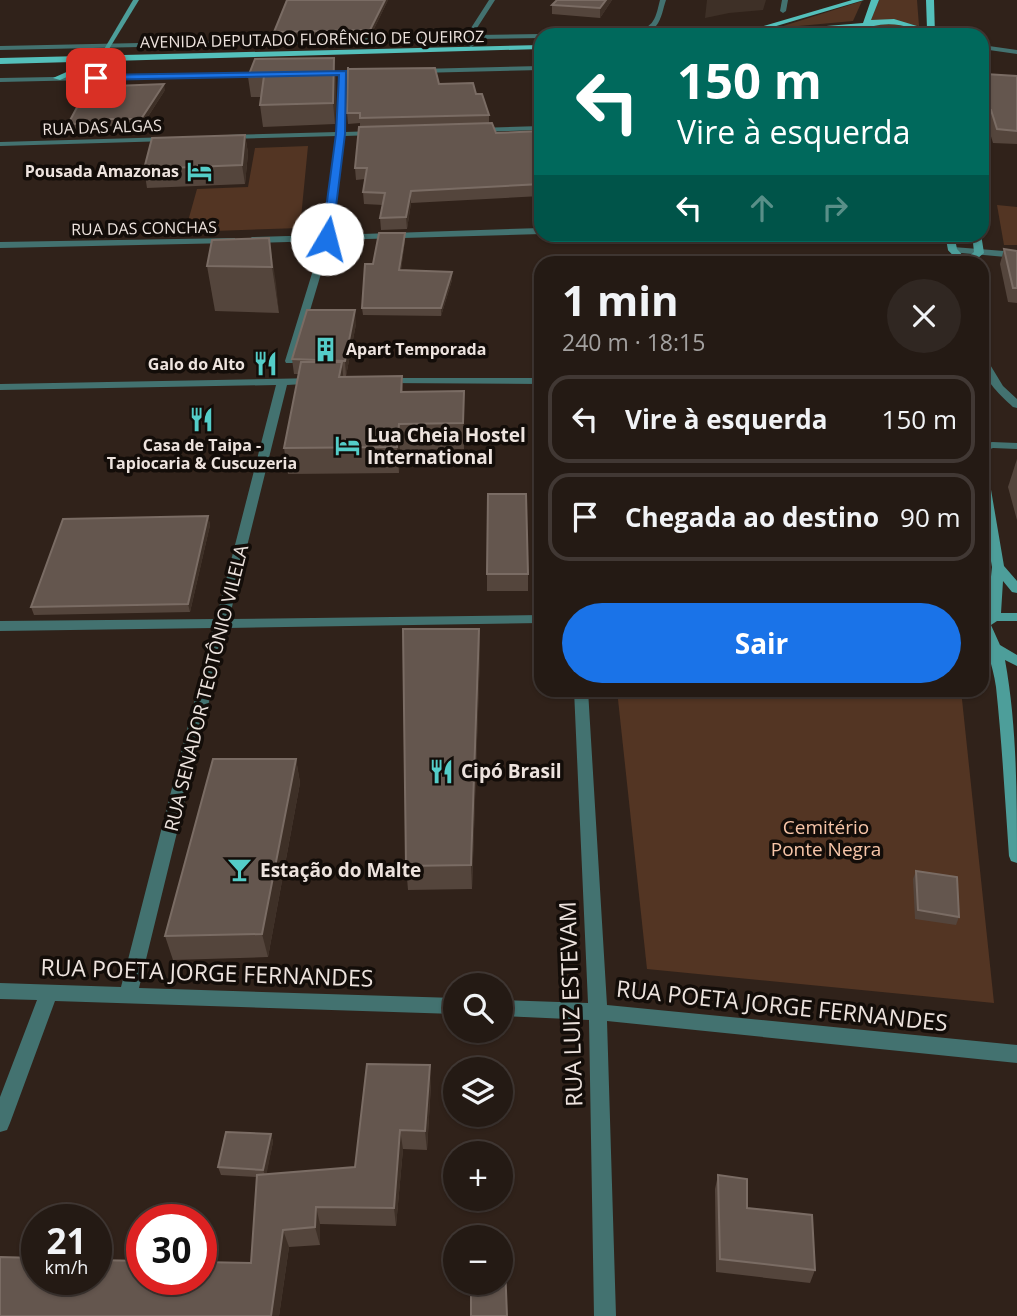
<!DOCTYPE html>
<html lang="pt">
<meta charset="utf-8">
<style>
:root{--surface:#241a14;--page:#302722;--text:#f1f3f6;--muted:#a3a1a0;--line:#413834;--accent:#1a73e8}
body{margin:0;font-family:"Open Sans",sans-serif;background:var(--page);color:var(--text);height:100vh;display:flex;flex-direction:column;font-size:26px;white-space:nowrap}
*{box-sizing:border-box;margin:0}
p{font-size:23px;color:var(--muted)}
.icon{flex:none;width:38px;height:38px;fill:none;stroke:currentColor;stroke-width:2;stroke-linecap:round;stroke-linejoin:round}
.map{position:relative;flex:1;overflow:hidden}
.sheet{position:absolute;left:534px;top:256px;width:455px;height:441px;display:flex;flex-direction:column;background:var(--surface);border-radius:21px;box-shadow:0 2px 5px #0004,0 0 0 2px var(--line)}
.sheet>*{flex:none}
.top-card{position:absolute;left:534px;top:28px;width:455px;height:214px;border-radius:21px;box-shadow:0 2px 5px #0004,0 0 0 2px var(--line);background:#00695c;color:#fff;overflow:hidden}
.controls{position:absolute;left:443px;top:973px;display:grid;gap:14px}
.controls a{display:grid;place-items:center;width:70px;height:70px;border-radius:50%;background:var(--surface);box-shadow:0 2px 5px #0004,0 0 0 2px var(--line);font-size:35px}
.speed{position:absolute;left:21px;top:1204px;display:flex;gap:14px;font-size:35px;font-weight:700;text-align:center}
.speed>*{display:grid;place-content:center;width:91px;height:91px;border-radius:50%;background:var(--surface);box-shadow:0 2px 5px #0004,0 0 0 2px var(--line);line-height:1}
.speed small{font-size:18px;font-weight:400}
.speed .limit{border:10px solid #d22;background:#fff;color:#111}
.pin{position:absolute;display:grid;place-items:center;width:60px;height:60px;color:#fff;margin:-30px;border-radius:14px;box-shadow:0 4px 10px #0006}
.me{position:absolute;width:77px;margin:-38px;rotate:8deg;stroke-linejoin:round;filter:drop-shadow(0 0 5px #0008)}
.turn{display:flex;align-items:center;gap:24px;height:147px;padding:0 28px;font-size:32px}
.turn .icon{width:91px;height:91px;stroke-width:2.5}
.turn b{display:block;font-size:49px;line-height:60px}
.lanes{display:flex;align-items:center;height:66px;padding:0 28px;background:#0003;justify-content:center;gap:35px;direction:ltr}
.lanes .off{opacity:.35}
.round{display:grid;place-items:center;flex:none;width:74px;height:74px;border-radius:37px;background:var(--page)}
.headline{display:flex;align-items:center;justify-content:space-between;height:119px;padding:0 28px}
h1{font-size:42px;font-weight:700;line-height:52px}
.primary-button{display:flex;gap:14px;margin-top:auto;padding:14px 28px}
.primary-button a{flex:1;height:80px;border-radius:42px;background:var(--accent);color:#fff;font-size:28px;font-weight:700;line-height:80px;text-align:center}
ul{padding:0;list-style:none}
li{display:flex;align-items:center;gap:21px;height:88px;margin:0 14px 10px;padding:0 14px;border:4px solid var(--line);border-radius:21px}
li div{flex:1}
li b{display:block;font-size:26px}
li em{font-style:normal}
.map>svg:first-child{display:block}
</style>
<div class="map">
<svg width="1017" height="1316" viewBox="0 0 1017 1316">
<rect width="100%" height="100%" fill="#30221a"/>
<g fill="#533523">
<polygon points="879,0 917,0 919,26 900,22 869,22"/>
<polygon points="862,1 853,21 777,28"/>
<polygon points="899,24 924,32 927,35 860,33 860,30 869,25"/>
<polygon points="308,146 300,228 185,232 197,189 248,187 255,148"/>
<polygon points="997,205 1017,207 1017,245 1004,245"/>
<polygon points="617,690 961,690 994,1003 647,969"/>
</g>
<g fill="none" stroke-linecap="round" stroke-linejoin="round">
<g fill="#437270" fill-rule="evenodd">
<polygon points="489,0 495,0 477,28 476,35 541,34 544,35 541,35 541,38 475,39 474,45 471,47 468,45 469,40 0,50 0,46 469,36 471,28"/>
<path d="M 660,0 L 666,0 C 663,8 662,19 656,26 C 643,41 593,35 574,35 L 577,33 C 595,33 643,38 653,21 C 657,15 658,7 660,0 Z"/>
<polygon points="782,0 788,0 786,11 783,13 780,11"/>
<polygon points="982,45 1017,50 1017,54 982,49"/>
<polygon points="541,66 541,70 418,73 415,71 418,69"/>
<polygon points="368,71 366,74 346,74 345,132 375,131 379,133 375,135 345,136 332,235 541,228 541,234 331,240 295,361 294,363 286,363 285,361 322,241 252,243 248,240 252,237 323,235 337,136 227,139 223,137 227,135 337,132 339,75 316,75 313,73 316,71"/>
<polygon points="270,73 268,76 0,82 0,78"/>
<polygon points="541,126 541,130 476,132 472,130 476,128"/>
<polygon points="172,137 173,139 169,141 0,146 0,142"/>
<polygon points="235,238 235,242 232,243 0,248 0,242"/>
<polygon points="953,247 1017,252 1017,258 950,252 948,250"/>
<polygon points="317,378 322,381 321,383 287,385 229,619 541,615 541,623 227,628 139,988 455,998 455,1014 55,1001 10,1123 7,1130 0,1132 0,1097 37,1000 0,999 0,983 121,987 213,628 0,631 0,621 216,619 276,385 0,390 0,384"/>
<polygon points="386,378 541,378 541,384 382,383 381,381"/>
<polygon points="574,690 588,690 607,1005 1017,1045 1017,1063 607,1021 616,1316 594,1316 589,1020 500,1016 500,1000 588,1003"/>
</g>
<g fill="#437270" fill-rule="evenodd">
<path d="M 982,357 L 986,358 L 1003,386 L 1017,399 L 1017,408 L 1013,407 C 998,393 981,378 982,357 Z"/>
<polygon points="992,442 1017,443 1017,449 993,448 982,452 982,445"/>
</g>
<g fill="#4d9e9a" fill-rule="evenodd">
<polygon points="133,0 139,0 98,67 93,68"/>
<polygon points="945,234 954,234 957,249 966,259 974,252 972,234 981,234 984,253 973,262 959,262 948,250"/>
<path d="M 982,468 L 988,472 L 1004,566 L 1017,581 L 1017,593 L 1012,592 L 1003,581 L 1001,613 L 1017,613 L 1017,621 L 997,621 L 991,625 L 1000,645 L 1017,655 L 1017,666 L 1005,660 C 1017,726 1017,795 1017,863 L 1011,861 L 1009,856 C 1005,800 1002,743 996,687 C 993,663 982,642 982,619 L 987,615 L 992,567 L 982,507 Z"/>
</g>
<g fill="#54c0bb" fill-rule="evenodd">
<polygon points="852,0 864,0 746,35 733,35"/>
<path d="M 871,0 L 879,0 L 871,20 L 894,19 L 927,29 L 926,0 L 934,0 L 935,35 C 926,35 921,32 913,29 C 892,21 875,24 856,32 L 852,30 L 854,28 L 794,31 L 790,29 L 863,23 Z"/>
<polygon points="541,45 541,49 0,64 0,58"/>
<polygon points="103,65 109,65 118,79 112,79"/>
<polygon points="80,66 87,68 60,80 53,78"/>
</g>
</g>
<g fill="#54453c">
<polygon points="388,0 371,35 275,38 274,32"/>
<polygon points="557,0 612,0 600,18 552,14 552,5"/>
<polygon points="255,59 336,78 335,124 263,127 260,105 262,97 251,97 248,77"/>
<polygon points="348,69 439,84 476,94 489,115 489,123 496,133 541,131 541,196 411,203 407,229 381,230 380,218 383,205 364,204 363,192 365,179 356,180 355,168 360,127 360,123 348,124 347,113"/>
<polygon points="985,74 1017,76 1017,144 993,143 987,123 985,123 982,87"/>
<polygon points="165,90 142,126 109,126 107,129 69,130 68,124"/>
<polygon points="245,135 248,153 245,184 147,188 144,169"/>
<polygon points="269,238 279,313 215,311 207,266"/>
<polygon points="405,240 401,270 452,272 452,280 441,316 363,315 362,308 373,264"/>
<polygon points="1004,249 1017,251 1017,303 1008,302 1000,264"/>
<polygon points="534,275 541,275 541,311 534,289"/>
<polygon points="356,324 346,376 343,376 343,377 402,376 403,392 464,391 464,449 400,450 399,473 288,474 284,448 299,374 294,374 292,359"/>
<polygon points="1017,459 1017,520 1008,487"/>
<polygon points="208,516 210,525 190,612 34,615 31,607"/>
<rect x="487" y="574" width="41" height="17"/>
<polygon points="479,629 480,653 472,889 408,890 406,866"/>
<polygon points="296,759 300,783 268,957 173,960 165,936"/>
<polygon points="916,871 959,917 956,925 915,919 913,879"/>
<polygon points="431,1084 427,1150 403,1149 396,1226 320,1224 320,1245 289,1247 279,1316 0,1316 251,1263 257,1177 221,1175 218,1167 271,1134 273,1142 266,1174 355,1167"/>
<polygon points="718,1175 747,1208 815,1270 810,1283 716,1272 715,1189"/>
</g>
<g fill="#3e3027">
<polygon points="385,0 388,0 371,35 370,30"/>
<polygon points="606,0 612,0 600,18 600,8"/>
<polygon points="707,0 766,0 763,10 729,13 705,18"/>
<polygon points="334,58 336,78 335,124 333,103"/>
<polygon points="164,84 165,90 142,126 141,119"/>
<polygon points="245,135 248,153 245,184 242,165"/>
<polygon points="411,191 411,203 407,229 406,217"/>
<polygon points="405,233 405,240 400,277 399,270"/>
<polygon points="269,238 276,283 279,313 272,267"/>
<polygon points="452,272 452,280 441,316 441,308"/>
<polygon points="355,310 356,324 346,376 345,361"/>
<polygon points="342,362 344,387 339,377"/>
<polygon points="464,391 464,449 463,423"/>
<polygon points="399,424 400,450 399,473 397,447"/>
<polygon points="208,516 210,525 190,612 188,604"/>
<polygon points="479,629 480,653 472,889 471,865"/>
<polygon points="296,759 300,783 268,957 262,934"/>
<polygon points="430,1065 431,1084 427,1150 425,1131"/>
<polygon points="400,1130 403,1149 396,1226 394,1208"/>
<polygon points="271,1134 273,1142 266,1177 263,1170"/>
<polygon points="316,1207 320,1224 320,1245 315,1227"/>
<polygon points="283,1230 289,1247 279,1316 271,1316"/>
</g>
<g fill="#64564e" stroke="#7a6c64" stroke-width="2">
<polygon points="287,0 385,0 370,30 274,32"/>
<polygon points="557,0 606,0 600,8 552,5"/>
<polygon points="334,58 333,103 260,105 264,76 248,77 255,59"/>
<polygon points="348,67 348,69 435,68 439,84 473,83 476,94 482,94 489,115 360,118 360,113 347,113"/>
<polygon points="985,74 1017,76 1017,131 997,129 991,110 988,110"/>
<polygon points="164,84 141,119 108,119 106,123 68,124 88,87"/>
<polygon points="492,123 496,133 541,131 541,184 411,191 406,217 380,218 385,193 363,192 367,168 355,168 359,127"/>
<polygon points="245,135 242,165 144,169 152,138"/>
<polygon points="379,233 405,233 399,270 452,272 441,308 362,308 365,264 373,264"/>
<polygon points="269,238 272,267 207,266 212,240"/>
<polygon points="1004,249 1017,251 1017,288 1013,288"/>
<polygon points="534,275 541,275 541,295"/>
<polygon points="307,310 355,310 345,361 292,359"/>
<polygon points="301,362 342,362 339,377 402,376 401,392 464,391 463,423 399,424 397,447 284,448"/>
<polygon points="488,494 526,494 528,574 487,574"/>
<polygon points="208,516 188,604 31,607 63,519"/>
<polygon points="403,629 479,629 471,865 406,866"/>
<polygon points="213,759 296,759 262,934 165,936"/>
<polygon points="916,871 957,877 959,917 918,910"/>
<polygon points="367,1064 430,1065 425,1131 400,1130 394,1208 316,1207 315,1227 283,1230 271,1316 0,1316 0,1257 37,1258 37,1279 96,1279 96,1260 142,1261 142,1279 201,1279 201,1262 251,1263 257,1175 355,1167"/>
<polygon points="226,1132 271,1134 263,1170 218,1167"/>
<polygon points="718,1175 747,1179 747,1208 812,1215 815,1270 720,1259"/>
<polygon points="500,1265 505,1265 507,1316 471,1316 471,1283 500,1283"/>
</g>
<polygon fill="#1a73e8" stroke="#114b97" stroke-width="2" points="346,71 345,134 332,239 327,242 322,239 336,134 339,75 96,80 92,78 96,75"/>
<defs>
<symbol id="hotel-bare" viewBox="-9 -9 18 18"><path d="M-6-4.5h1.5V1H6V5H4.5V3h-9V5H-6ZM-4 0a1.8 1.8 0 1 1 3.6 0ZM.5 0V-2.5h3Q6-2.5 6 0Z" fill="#54cdc8" stroke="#130d09" stroke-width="2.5" paint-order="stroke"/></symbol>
<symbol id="building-bare" viewBox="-9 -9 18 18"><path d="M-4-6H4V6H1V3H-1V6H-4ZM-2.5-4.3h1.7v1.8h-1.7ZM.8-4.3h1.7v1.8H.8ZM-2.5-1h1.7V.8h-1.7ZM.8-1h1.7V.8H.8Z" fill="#54cdc8" stroke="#130d09" stroke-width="2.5" paint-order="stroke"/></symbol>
<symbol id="restaurant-bare" viewBox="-9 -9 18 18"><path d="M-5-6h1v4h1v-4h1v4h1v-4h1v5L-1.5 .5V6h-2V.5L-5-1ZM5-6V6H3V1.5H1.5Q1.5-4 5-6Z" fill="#54cdc8" stroke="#130d09" stroke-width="2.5" paint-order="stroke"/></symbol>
<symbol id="bar-bare" viewBox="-9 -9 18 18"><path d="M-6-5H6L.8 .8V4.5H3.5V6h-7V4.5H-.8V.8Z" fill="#54cdc8" stroke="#130d09" stroke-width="2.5" paint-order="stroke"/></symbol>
</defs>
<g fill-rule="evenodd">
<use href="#hotel-bare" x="182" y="154" width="35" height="35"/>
<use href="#building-bare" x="308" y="332" width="35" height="35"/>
<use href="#restaurant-bare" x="248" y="346" width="35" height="35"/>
<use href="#restaurant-bare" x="184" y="402" width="35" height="35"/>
<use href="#hotel-bare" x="330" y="428" width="35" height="35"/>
<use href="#restaurant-bare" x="424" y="754" width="35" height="35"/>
<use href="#bar-bare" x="222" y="852" width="35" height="35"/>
</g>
<g text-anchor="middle" stroke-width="7" stroke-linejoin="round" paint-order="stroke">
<g font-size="16" fill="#ede3de" stroke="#130d09">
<text transform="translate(312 39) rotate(-1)" y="6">AVENIDA DEPUTADO FLORÊNCIO DE QUEIROZ</text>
<text transform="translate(102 127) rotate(-2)" y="6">RUA DAS ALGAS</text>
<text transform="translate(144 228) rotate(-1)" y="6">RUA DAS CONCHAS</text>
</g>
<g font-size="16" font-weight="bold" fill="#ede3de" stroke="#130d09" text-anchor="end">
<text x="179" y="177">Pousada Amazonas</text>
<text x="346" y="355" text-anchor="start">Apart Temporada</text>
<text x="245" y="370">Galo do Alto</text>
<text x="202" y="451" text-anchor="middle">Casa de Taipa -<tspan x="202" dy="18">Tapiocaria &amp; Cuscuzeria</tspan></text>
</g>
<g font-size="19" font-weight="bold" fill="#ede3de" stroke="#130d09" text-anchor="start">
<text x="367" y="442">Lua Cheia Hostel<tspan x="367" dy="22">International</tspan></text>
<text x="461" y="778">Cipó Brasil</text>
<text x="260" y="877">Estação do Malte</text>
</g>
<g font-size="19" fill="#ede3de" stroke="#130d09">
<text transform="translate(206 688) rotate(-76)" y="7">RUA SENADOR TEOTÔNIO VILELA</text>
</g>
<g font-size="19" fill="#f7c5a8" stroke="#130d09">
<text x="826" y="834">Cemitério<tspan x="826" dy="22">Ponte Negra</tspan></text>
</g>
<g font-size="23" fill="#ede3de" stroke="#130d09">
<text transform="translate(207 973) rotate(2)" y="8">RUA POETA JORGE FERNANDES</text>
<text transform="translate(571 1004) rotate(-92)" y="8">RUA LUIZ ESTEVAM</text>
<text transform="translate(782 1006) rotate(6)" y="8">RUA POETA JORGE FERNANDES</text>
</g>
</g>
</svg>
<div class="controls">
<a><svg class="icon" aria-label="search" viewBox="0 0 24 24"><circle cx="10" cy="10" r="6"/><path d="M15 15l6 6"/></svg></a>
<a><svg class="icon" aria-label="layers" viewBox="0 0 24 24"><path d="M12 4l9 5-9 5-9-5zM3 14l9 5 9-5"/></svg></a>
<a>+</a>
<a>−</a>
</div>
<div class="speed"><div>21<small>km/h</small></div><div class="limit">30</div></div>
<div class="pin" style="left:96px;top:78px;background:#d93025"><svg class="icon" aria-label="arrive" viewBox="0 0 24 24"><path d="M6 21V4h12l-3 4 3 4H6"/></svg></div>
<svg class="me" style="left:327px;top:239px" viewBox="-20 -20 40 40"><circle r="19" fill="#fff"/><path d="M0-13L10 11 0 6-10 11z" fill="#1a73e8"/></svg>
<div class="top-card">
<div class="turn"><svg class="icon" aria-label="left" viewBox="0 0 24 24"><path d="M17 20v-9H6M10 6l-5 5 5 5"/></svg><div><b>150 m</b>Vire à esquerda</div></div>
<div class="lanes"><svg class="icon" aria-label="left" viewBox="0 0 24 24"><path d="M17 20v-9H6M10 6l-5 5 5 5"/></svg><svg class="icon off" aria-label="ahead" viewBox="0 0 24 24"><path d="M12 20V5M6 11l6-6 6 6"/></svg><svg class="icon off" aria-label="right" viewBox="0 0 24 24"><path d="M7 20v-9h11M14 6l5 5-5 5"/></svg></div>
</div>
<section class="sheet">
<div class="headline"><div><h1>1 min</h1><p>240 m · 18:15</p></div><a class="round"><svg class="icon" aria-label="close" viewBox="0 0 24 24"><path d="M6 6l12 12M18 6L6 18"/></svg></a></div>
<ul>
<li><svg class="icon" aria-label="left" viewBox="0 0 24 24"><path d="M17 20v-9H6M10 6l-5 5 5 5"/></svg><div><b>Vire à esquerda</b></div><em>150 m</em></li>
<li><svg class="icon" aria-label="arrive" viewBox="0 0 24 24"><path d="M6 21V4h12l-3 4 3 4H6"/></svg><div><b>Chegada ao destino</b></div><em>90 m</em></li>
</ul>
<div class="primary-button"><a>Sair</a></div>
</section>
</div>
